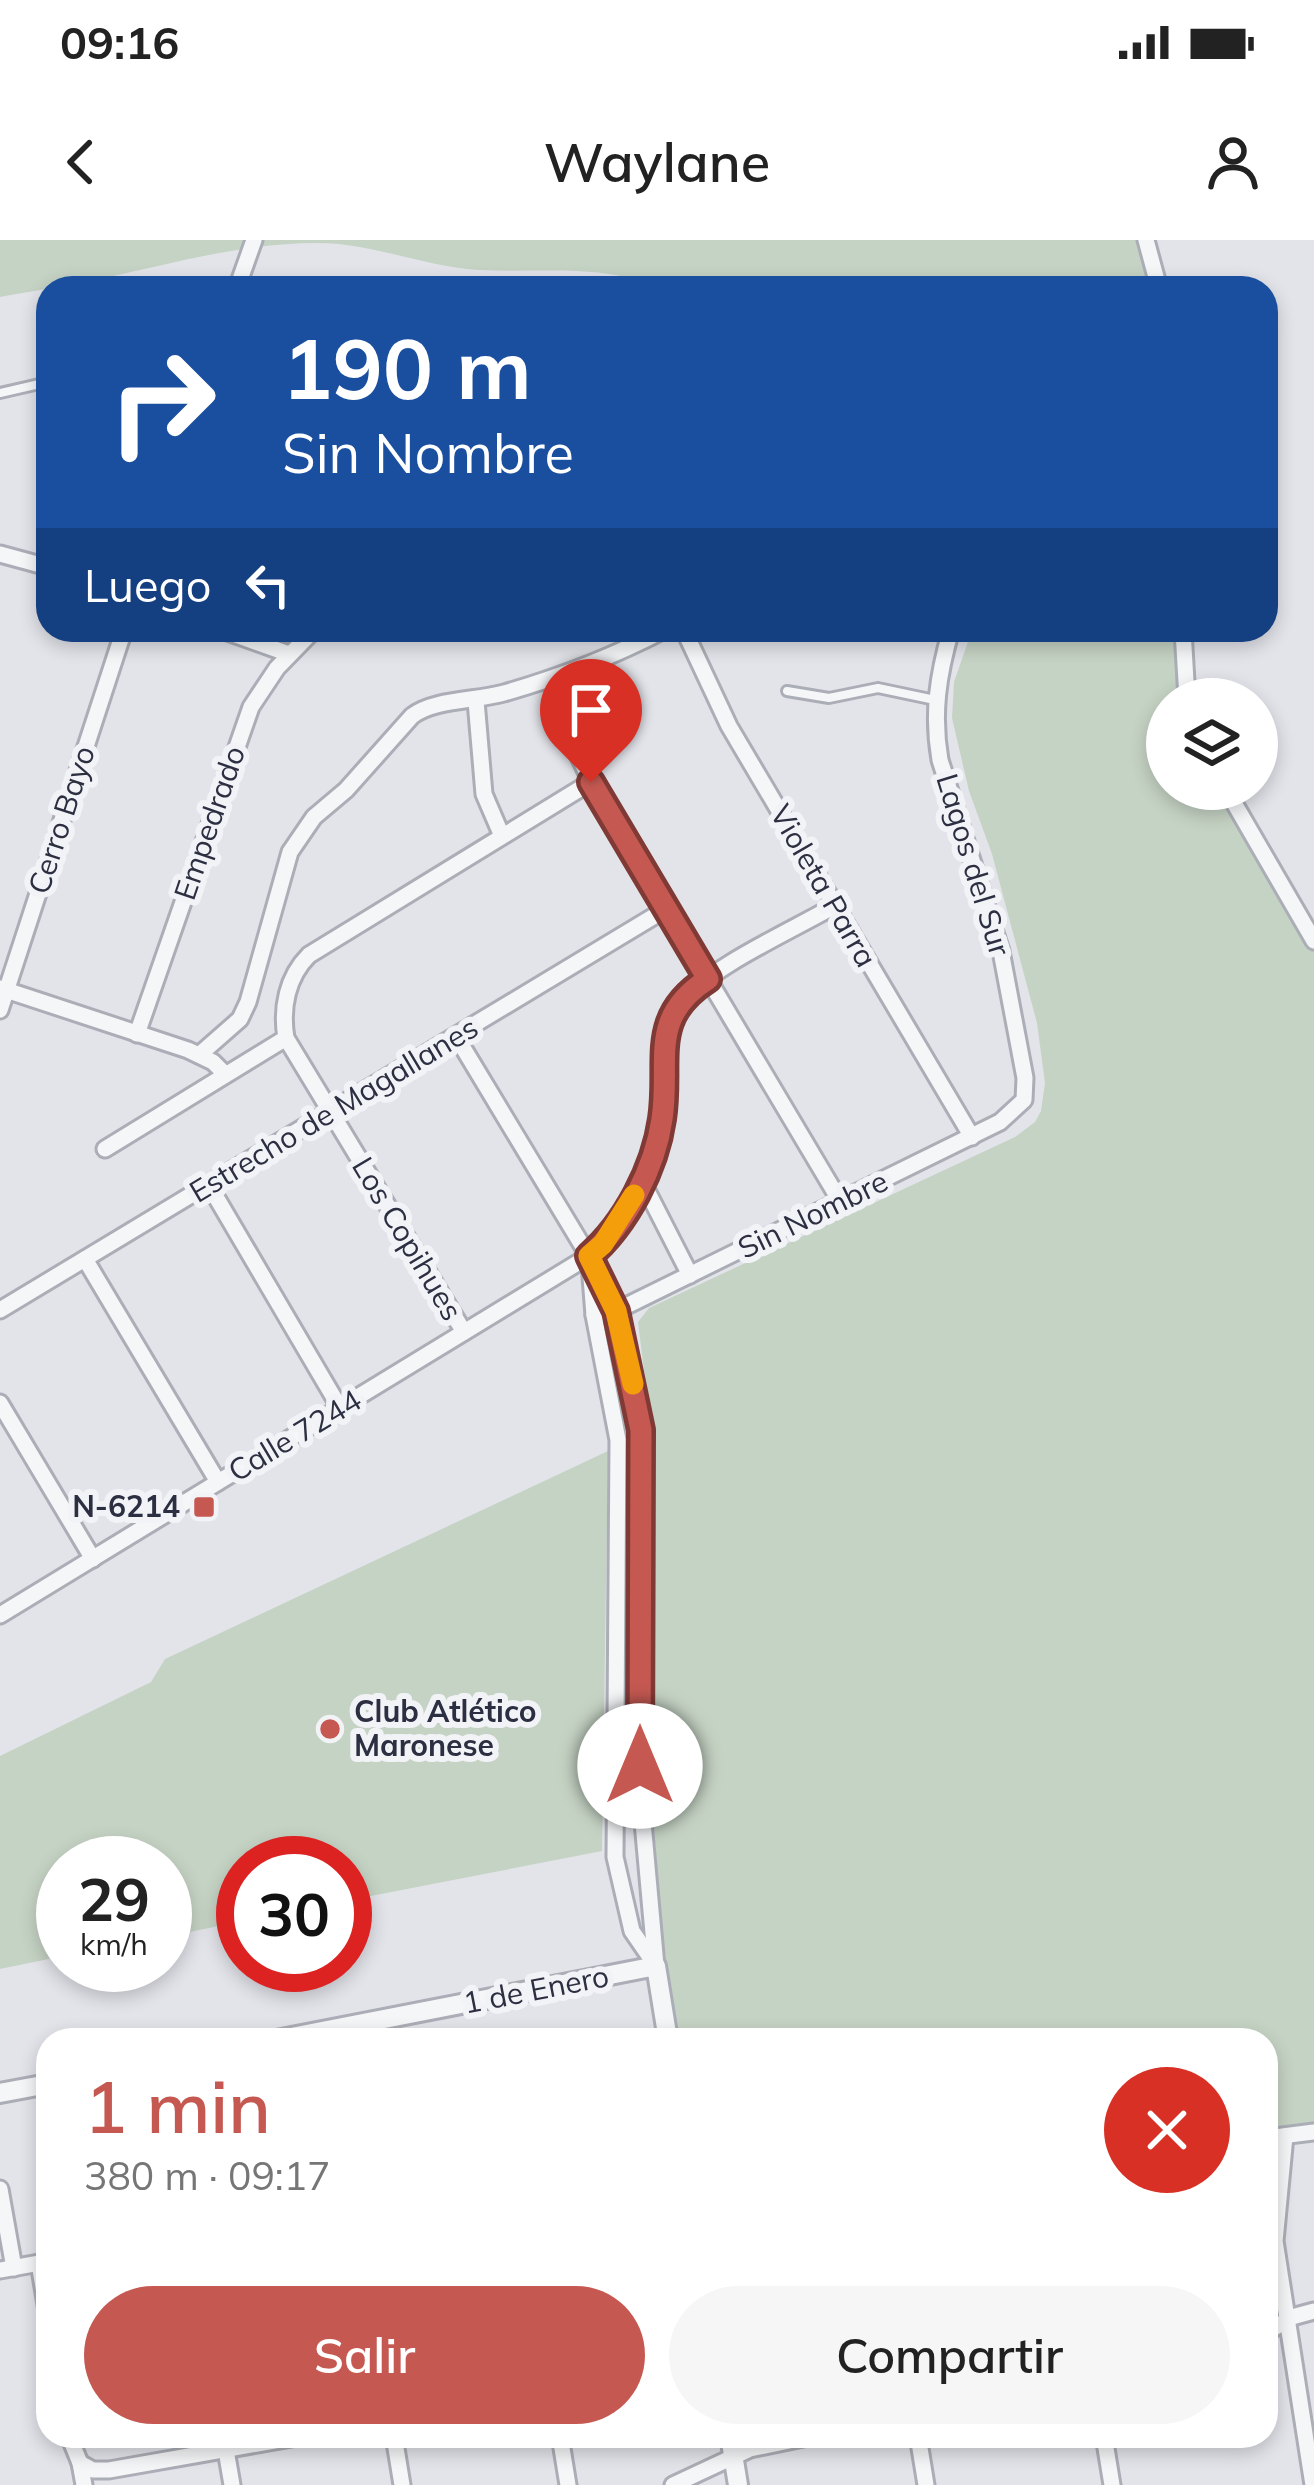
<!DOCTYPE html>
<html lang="es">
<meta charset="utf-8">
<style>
:root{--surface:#fff;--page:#f6f6f6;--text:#222;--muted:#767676;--accent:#c55952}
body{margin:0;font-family:Mulish,sans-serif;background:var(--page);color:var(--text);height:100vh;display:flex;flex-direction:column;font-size:45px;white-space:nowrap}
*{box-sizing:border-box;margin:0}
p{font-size:39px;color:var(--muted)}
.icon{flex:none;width:66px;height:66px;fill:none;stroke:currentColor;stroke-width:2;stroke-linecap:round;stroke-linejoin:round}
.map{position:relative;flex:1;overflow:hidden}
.side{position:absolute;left:36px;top:1788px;width:1242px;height:420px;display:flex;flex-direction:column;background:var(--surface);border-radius:36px;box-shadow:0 6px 18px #0003}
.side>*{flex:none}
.hud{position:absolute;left:36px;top:36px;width:1242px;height:366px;border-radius:36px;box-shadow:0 6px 18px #0003;background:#1a4fa0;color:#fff;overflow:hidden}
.tools{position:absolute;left:1146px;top:438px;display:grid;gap:24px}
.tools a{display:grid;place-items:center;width:132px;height:132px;border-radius:50%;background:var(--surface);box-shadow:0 6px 18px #0003;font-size:60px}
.speed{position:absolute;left:36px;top:1596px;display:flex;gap:24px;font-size:60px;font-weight:700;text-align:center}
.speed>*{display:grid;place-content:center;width:156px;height:156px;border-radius:50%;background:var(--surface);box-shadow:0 6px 18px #0003;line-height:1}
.speed small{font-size:30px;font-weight:400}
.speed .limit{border:18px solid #d22;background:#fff;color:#111}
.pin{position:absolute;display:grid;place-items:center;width:102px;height:102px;color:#fff;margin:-123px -51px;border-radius:50% 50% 50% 0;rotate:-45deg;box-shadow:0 0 12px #0007}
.pin .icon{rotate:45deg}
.me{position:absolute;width:132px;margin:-66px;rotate:0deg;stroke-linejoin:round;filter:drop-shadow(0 0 9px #0008)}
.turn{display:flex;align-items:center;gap:42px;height:252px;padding:0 48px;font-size:54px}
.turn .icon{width:156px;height:156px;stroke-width:2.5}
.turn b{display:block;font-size:84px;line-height:102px}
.then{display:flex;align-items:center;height:114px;padding:0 48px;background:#0003;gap:24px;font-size:45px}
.round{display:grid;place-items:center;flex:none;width:126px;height:126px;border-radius:63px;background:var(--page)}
.summary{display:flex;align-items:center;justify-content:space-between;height:204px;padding:0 48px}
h1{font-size:72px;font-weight:600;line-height:90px;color:var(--accent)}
.primary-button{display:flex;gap:24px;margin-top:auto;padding:24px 48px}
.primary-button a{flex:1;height:138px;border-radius:72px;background:var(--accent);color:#fff;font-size:48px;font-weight:600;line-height:138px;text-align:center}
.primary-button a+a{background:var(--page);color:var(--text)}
.status{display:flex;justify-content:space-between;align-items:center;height:84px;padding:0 60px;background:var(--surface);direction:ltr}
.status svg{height:33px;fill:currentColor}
header{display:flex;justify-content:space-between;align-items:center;height:156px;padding:0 48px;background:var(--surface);font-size:54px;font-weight:600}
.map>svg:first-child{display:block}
</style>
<div class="status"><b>09:16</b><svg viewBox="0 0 49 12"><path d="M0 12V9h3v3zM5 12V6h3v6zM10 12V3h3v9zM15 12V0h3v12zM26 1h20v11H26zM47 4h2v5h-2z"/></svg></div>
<header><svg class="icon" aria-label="back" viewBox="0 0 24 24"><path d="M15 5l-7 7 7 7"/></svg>Waylane<svg class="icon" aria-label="person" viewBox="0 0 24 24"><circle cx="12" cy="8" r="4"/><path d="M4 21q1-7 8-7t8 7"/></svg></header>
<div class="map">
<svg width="1314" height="2245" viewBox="0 0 1314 2245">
<rect width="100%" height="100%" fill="#e3e4ea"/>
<g fill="#c5d3c4">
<path d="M 0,0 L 1146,0 L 1159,48 L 661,48 C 602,23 542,33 480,30 C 424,27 373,3 317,3 C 245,3 178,22 109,37 C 73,46 36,50 0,57 Z"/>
<polygon points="972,390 1183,390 1187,459 1167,459 1167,549 1226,549 1314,701 1314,1884 1266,1891 1266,1800 678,1800 663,1699 649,1529 655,1221 638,1082 649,1068 1015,897 1035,882 1041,871 1045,843 1037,783 992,614 969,551 952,478 954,442"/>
<polygon points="608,1211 602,1611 345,1661 345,1623 243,1623 243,1681 165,1697 165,1623 63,1623 63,1716 0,1729 0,1516 151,1442 165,1419"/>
</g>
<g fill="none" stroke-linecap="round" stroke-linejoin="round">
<defs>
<g id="service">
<polyline points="0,153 48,142"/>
<polyline points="787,451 829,458 878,448 935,460"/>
</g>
<g id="minor">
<polyline points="1146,0 1159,48"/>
<polyline points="237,48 254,0"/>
<polyline points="0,314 48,327"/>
<polyline points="222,390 289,414"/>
<polyline points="684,390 729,486 972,897"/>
<polyline points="1183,390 1187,459"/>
<polyline points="558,437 573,504 591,542 840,961"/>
<polyline points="476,461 484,554 502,596"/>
<polyline points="1226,549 1314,701"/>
<polyline points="0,748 188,810 213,822 225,834"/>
<polyline points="0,770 124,390"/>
<polyline points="137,794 251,467 277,428 314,390"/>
<polyline points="456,796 606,1045 619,1082 641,1190 641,1560 656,1726"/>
<path d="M 199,815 L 240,779 L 248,762 L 290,612 L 314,577 L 346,550 L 412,476 C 434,459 476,461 504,453 C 560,437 612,417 664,390"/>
<polyline points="105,909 286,798"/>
<polyline points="642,941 690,1035"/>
<polyline points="209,945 340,1168"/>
<polyline points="85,1019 218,1242"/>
<polyline points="590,1025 594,1075 618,1200 615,1617 632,1691 656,1726"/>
<polyline points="0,1070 666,669"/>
<path d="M 594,1075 L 616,1071 L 1000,882 L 1024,860 L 1025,838 L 1001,711 L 940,520 C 932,474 938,435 951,390"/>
<path d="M 464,1092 L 286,798 C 281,768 287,737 309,715 L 591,542"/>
<polyline points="0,1163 93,1319"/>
<path d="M 0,1375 L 589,1016 C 629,981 662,916 664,862 C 665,828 656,795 679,765 C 705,729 793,690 834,666"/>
<polyline points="1285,1896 1275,2001 1313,2245"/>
<polyline points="1266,1898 1314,1892"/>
<polyline points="0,1949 14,2028"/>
<polyline points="39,2023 48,2077"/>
<polyline points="0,2030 45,2022"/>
<polyline points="1266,2093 1292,2077 1314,2071"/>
<polyline points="69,2196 80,2223 84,2245"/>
<polyline points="394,2196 402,2245"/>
<polyline points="560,2196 568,2245"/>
<polyline points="918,2196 926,2245"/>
<polyline points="1104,2196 1112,2245"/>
<polyline points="226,2210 232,2245"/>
<polyline points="80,2223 93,2230 109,2230 303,2196"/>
<polyline points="673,2245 750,2209 813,2196"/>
</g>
<g id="tertiary">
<polyline points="276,1800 656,1726 668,1800"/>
<polyline points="0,1853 48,1844"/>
<polyline points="730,2196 738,2245"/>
</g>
</defs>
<use href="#service" stroke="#acaeb7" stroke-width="14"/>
<use href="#minor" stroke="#acaeb7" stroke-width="21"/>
<use href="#tertiary" stroke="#acaeb7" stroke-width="24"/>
<use href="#service" stroke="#f5f6f8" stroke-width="8"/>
<use href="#minor" stroke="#f5f6f8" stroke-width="15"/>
<use href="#tertiary" stroke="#f5f6f8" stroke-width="18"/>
</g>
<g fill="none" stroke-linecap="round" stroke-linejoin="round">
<defs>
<path id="route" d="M 591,542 L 708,739 C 647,778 671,820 662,879 C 655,928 626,984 589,1016 L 616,1071 L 641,1190 L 640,1526"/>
</defs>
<use href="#route" stroke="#803a35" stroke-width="30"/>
<use href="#route" stroke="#c55952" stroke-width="21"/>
<polyline stroke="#f59e0b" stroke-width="21" points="633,1144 616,1071 589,1016 603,1004 634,955"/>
</g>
<g fill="#c55952" stroke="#f2f3f7" stroke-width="4.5">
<rect x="192" y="1255" width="24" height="24" rx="6"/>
<circle cx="330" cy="1489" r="12"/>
</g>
<g text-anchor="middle" stroke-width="12" stroke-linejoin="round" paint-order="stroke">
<g font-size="30" fill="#2c2f41" stroke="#f2f3f7">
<text transform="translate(62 580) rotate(-72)" y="10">Cerro Bayo</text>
<text transform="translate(210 583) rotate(-71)" y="10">Empedrado</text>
<text transform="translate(973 625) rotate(73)" y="10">Lagos del Sur</text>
<text transform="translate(823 646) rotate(60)" y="10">Violeta Parra</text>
<text transform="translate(334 870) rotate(-31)" y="10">Estrecho de Magallanes</text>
<text transform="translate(813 975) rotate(-26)" y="10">Sin Nombre</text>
<text transform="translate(407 999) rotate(59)" y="10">Los Copihues</text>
<text transform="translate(295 1196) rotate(-31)" y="10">Calle 7244</text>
<text transform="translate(536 1750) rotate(-11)" y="10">1 de Enero</text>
</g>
<g font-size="30" font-weight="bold" fill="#2c2f41" stroke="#f2f3f7" text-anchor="end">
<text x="180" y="1277">N-6214</text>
<text x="354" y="1482" text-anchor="start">Club Atlético<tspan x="354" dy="34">Maronese</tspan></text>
</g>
</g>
</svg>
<div class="tools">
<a><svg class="icon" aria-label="layers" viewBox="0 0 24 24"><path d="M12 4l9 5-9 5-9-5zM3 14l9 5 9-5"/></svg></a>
</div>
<div class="speed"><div>29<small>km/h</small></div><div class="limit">30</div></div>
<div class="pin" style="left:591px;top:542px;background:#d93025"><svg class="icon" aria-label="arrive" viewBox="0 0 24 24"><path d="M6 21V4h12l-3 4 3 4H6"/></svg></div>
<svg class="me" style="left:640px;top:1526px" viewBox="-20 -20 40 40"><circle r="19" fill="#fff"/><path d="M0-13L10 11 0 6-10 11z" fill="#c55952"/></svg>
<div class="hud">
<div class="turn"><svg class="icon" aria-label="right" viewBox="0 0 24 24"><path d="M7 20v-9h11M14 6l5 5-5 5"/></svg><div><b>190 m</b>Sin Nombre</div></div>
<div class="then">Luego<svg class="icon" aria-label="left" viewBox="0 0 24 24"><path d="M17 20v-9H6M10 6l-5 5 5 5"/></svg></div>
</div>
<section class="side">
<div class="summary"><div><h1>1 min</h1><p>380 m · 09:17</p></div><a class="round" style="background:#d93025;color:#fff"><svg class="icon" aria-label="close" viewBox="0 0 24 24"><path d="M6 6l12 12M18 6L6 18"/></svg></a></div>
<div class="primary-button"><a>Salir</a><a>Compartir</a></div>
</section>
</div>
